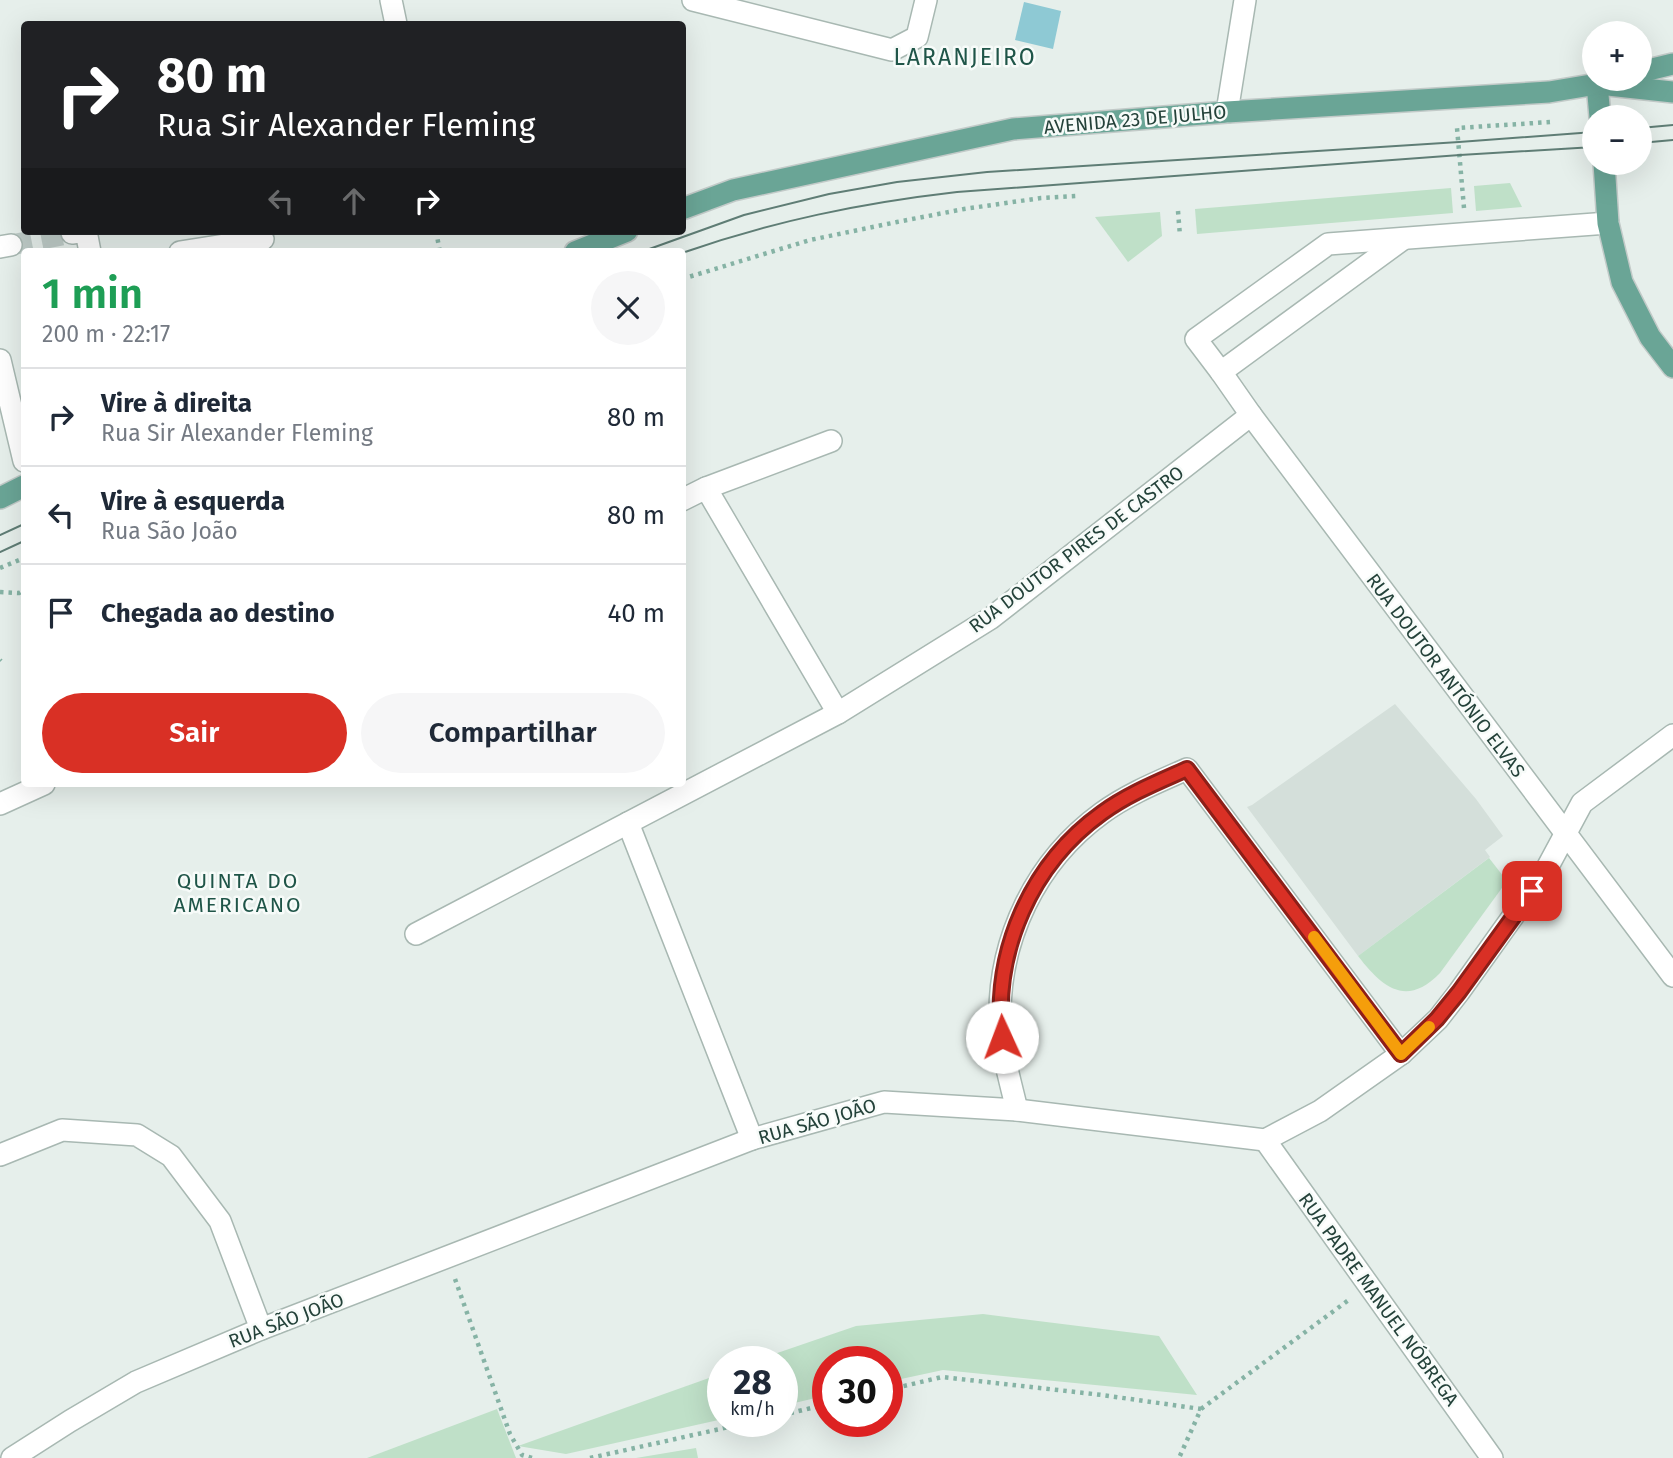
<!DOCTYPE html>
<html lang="pt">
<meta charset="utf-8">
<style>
:root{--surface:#fff;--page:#f6f6f7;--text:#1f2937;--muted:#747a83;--line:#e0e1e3;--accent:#d93025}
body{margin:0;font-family:"Fira Sans",sans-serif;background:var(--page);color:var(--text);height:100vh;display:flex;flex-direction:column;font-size:26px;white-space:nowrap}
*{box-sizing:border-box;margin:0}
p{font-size:23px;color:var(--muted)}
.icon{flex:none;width:38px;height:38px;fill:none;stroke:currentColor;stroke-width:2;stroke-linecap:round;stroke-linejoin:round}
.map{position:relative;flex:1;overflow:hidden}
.side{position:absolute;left:21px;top:248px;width:665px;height:539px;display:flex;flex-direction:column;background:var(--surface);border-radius:7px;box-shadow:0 7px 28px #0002}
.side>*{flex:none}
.guide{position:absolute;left:21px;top:21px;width:665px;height:214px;border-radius:7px;box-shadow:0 7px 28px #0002;background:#202124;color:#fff;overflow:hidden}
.tools{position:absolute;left:1582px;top:21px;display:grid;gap:14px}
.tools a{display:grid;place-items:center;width:70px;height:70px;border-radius:50%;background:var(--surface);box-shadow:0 7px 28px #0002;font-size:35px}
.speed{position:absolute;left:707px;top:1346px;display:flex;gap:14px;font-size:35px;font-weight:700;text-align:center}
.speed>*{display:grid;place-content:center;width:91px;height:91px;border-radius:50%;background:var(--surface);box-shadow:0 7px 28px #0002;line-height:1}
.speed small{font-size:18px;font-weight:400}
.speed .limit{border:10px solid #d22;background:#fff;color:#111}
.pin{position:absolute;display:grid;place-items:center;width:60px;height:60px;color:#fff;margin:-30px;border-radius:14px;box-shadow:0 4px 10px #0006}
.me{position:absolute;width:77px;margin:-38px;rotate:358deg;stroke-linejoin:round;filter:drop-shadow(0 0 5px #0008)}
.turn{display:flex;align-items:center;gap:24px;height:147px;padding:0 21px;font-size:32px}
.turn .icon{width:91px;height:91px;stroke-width:2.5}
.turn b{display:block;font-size:49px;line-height:60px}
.lanes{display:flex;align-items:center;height:66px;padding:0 21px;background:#0003;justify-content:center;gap:35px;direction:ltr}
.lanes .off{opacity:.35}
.round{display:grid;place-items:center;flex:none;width:74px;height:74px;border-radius:37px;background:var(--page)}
.overview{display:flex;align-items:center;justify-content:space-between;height:119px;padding:0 21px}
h1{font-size:42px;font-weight:600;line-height:52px;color:#1e9e55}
.cta{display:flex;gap:14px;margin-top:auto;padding:14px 21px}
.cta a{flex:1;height:80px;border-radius:42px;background:var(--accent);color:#fff;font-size:28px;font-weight:600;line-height:80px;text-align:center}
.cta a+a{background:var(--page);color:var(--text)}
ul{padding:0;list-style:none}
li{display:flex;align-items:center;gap:21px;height:98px;padding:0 21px;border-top:2px solid var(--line)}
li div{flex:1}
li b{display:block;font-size:26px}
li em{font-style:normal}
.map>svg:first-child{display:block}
</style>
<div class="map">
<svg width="1673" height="1458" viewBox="0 0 1673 1458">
<rect width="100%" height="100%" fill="#e6efeb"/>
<polygon fill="#d4dfda" points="1395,704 1476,799 1503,836 1485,850 1490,857 1358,956 1247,807 1252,805"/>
<g fill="#bfe0c8">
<polygon points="1510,183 1522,207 1476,211 1474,186"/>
<polygon points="1451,188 1453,213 1197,234 1195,209"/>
<polygon points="1160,212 1162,236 1128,262 1095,217"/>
<path d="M 1489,858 L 1507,881 L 1440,973 C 1406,1008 1382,987 1358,956 Z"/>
<polygon points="983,1314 1159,1336 1197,1395 943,1370 887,1382 887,1362 828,1362 828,1395 782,1406 782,1362 754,1361 856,1326"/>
<polygon points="723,1373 723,1419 566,1454 518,1446"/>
<polygon points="497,1409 516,1458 367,1458"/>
<polygon points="696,1448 698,1458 636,1458"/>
</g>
<polygon fill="#8ec9d4" points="1024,2 1061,11 1053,49 1015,40"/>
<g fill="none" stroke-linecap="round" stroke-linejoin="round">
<polyline stroke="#bfccc8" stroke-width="21" stroke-dasharray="21 10" stroke-linecap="butt" points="11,245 72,233"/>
<defs>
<g id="minor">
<polyline points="391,0 396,24"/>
<polyline points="693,0 892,50 917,37 926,0"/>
<polyline points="1227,112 1245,0"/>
<polyline points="1608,223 1328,244 1196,339 1221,372 1251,415 1673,976"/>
<polyline points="72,233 86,231 90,252"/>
<polyline points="0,247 11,245"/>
<polyline points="180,252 263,239"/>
<polyline points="0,360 24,461"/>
<polyline points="1221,372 1403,239"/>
<polyline points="706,488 838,713"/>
<polyline points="682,500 706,488 831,441"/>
<polyline points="0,804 44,784"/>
<polyline points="628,823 752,1139"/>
<polyline points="416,934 838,713 991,618 1251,415"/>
<path d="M 1017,1110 C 1010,1080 1001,1051 1000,1021 C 998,939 1036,861 1102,813 C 1128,794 1158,782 1187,769 L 1401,1054"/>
<polyline points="1265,1140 1492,1458"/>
<polyline points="0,1155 62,1130 137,1135 171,1156 220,1221 261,1329"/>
<polyline points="12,1458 70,1421 136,1382 261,1329 752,1139 884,1102 1017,1110 1265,1140 1320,1111 1401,1054 1438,1019 1459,992 1546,870 1582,803 1673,735"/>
</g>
<g id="major">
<polyline points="1640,72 1673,64"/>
<polyline points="1597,84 1600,117"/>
<polyline points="1599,84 1673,92"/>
<polyline points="1604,163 1608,223 1622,282 1650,337 1673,367"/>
<polyline points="682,209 733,190 1013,129 1227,112 1549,92 1597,84 1616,79"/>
<polyline points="575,252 627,231"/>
<polyline points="0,498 24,486"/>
</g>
</defs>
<use href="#minor" stroke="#a8b8b2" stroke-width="24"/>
<use href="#major" stroke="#c2cac8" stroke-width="24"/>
<g stroke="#86b3a5" stroke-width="4.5" stroke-dasharray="3.5 5" stroke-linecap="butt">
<polyline points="1464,208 1457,128 1551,122"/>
<polyline points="1178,211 1180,236"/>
<polyline points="436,231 440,252"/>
<polyline points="682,279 810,240 897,222 964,209 1041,198 1076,196"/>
<polyline points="0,568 24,558"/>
<polyline points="0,592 19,593 24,590"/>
<polyline points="0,660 1,661"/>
<polyline points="455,1279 510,1434 522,1455 532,1458"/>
<polyline points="887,1390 942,1377 1102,1395 1201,1409 1179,1458"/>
<polyline points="1201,1409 1350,1299"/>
<polyline points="782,1415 828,1404"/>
<polyline points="590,1458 756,1421"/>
</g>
<use href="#minor" stroke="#fff" stroke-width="21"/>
<use href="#major" stroke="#6aa596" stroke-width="21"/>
<g stroke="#5f7d75" stroke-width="2">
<polyline points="1640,128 1673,125"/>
<polyline points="1640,143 1673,140"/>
<polyline points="641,252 744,215 829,194 897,182 987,172 1459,142 1594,132"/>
<path d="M 682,253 C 774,221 861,203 957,192 L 1460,155 L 1594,147"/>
<polyline points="0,535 24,524"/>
<polyline points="0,552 24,541"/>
</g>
</g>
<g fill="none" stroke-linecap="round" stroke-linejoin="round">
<defs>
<path id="route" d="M 1002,1037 C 993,951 1031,864 1102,813 C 1128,794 1158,782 1187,769 L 1401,1054 L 1437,1019 L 1459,992 L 1532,891"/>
</defs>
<use href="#route" stroke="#8d1f18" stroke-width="18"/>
<use href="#route" stroke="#d93025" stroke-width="12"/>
<polyline stroke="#f59e0b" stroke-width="12" points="1314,937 1401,1054 1429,1027"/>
</g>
<g text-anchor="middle" stroke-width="5" stroke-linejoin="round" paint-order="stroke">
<g font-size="19" fill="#24423a" stroke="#f7fbf9">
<text transform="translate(1135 119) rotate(-5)" y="7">AVENIDA 23 DE JULHO</text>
<text transform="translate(1076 549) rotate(-37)" y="7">RUA DOUTOR PIRES DE CASTRO</text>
<text transform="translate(1446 675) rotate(53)" y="7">RUA DOUTOR ANTÓNIO ELVAS</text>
<text transform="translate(817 1121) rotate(-16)" y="7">RUA SÃO JOÃO</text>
<text transform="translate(1379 1299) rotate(54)" y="7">RUA PADRE MANUEL NÓBREGA</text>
<text transform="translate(286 1320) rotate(-21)" y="7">RUA SÃO JOÃO</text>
</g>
<g font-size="21" letter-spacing="2" fill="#1f5548" stroke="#f7fbf9">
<text x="238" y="888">QUINTA DO<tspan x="238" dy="24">AMERICANO</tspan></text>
</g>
<g font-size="23" letter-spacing="2" fill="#1f5548" stroke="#f7fbf9">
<text x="965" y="65">LARANJEIRO</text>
</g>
</g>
</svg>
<div class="tools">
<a>+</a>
<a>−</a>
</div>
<div class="speed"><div>28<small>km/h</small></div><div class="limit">30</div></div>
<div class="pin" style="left:1532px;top:891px;background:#d93025"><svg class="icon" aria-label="arrive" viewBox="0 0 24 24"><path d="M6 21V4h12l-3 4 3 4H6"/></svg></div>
<svg class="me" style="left:1002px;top:1037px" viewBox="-20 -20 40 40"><circle r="19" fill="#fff"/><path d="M0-13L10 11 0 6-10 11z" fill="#d93025"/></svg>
<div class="guide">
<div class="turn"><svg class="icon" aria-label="right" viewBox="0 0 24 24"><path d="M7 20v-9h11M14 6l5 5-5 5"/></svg><div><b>80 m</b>Rua Sir Alexander Fleming</div></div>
<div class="lanes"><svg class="icon off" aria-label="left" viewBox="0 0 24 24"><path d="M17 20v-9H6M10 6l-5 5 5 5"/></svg><svg class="icon off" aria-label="ahead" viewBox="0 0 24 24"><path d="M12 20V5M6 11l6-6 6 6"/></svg><svg class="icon" aria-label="right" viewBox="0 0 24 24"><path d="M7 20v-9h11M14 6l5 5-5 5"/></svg></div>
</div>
<section class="side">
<div class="overview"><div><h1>1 min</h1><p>200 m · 22:17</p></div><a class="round"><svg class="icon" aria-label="close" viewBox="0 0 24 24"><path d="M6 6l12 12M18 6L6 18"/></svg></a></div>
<ul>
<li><svg class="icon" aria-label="right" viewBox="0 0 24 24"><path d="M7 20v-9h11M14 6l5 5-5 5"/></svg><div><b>Vire à direita</b><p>Rua Sir Alexander Fleming</p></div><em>80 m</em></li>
<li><svg class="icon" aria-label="left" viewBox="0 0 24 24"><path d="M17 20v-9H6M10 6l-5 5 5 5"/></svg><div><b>Vire à esquerda</b><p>Rua São João</p></div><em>80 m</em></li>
<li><svg class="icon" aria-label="arrive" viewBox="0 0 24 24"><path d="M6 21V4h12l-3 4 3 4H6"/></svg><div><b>Chegada ao destino</b></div><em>40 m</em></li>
</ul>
<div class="cta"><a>Sair</a><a>Compartilhar</a></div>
</section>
</div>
